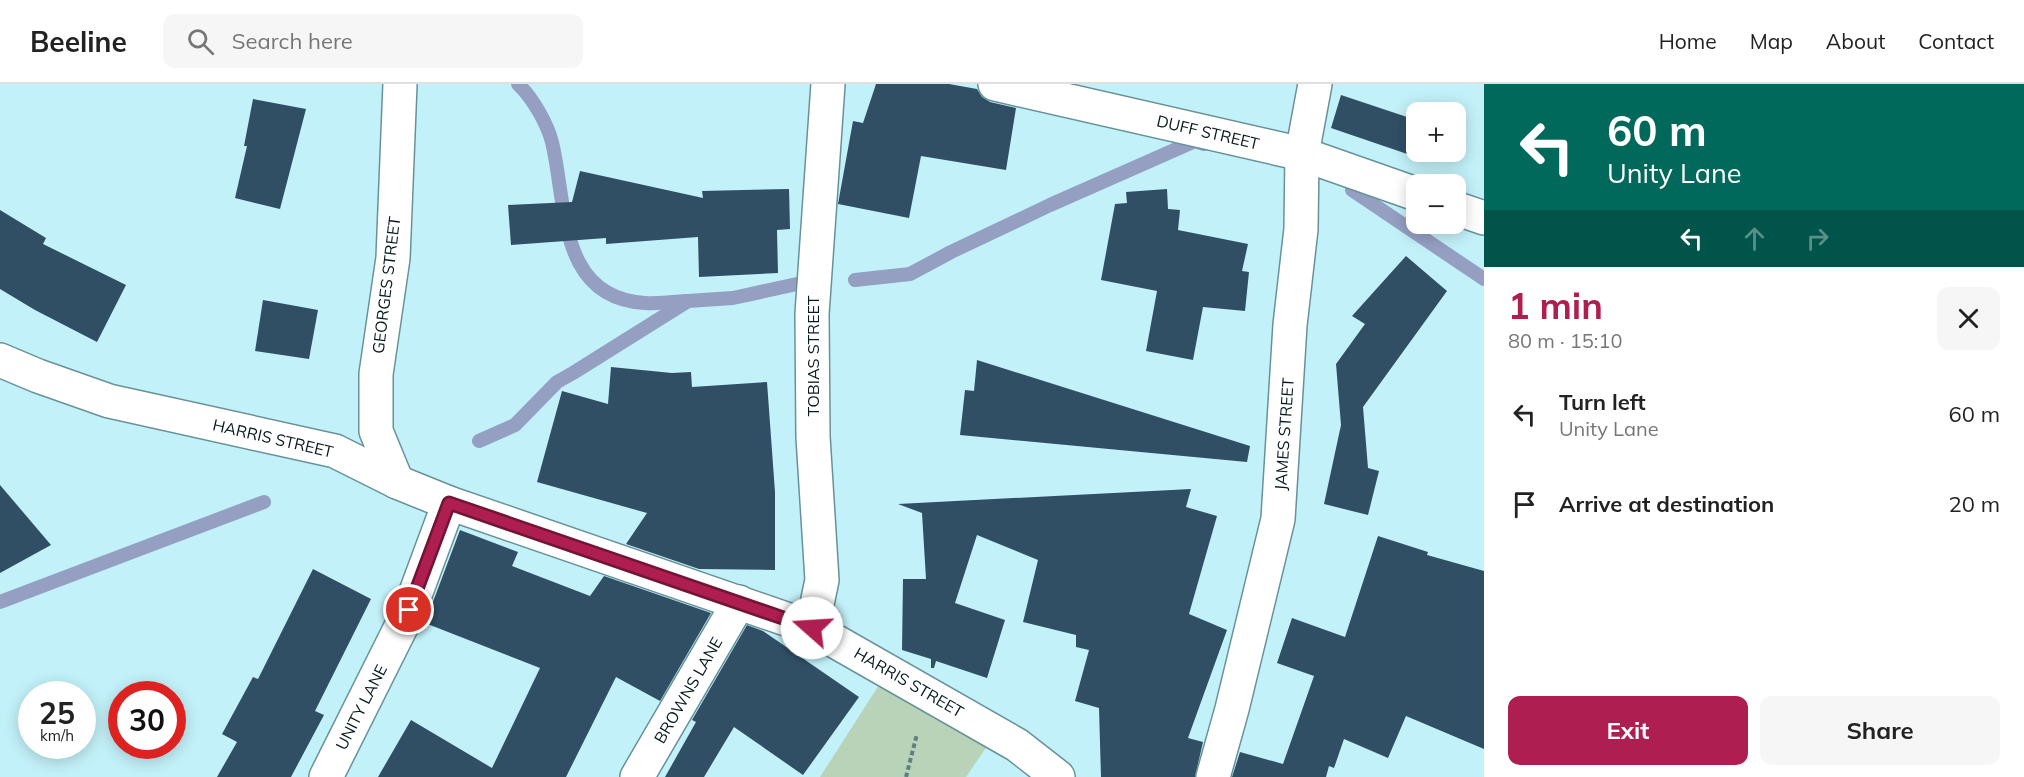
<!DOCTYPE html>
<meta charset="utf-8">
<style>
:root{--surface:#fff;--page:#f6f6f6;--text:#222;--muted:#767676;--line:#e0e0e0;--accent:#af1e50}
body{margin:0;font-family:Mulish,sans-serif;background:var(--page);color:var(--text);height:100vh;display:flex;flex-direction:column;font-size:22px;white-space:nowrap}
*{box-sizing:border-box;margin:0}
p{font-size:20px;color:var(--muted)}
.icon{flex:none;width:33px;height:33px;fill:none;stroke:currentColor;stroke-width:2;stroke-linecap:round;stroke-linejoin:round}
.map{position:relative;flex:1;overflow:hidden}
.sheet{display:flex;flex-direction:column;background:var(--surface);width:540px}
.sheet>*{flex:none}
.guide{background:#00695c;color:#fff;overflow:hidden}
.fabs{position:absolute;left:1406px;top:18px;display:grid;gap:12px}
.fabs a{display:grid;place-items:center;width:60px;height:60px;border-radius:12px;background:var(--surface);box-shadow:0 3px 15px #0003;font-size:30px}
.speed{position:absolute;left:18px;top:597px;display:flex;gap:12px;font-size:30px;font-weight:700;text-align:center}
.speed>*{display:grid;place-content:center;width:78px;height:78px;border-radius:50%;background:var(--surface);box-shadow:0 3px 15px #0003;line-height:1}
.speed small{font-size:15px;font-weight:400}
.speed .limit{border:9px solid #d22;background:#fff;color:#111}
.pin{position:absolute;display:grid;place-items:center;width:51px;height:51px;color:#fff;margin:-26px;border:3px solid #fff;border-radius:50%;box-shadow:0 2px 6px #0007}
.me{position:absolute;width:66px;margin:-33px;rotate:289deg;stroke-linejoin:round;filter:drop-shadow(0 0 4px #0008)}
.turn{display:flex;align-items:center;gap:21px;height:126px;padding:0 24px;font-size:27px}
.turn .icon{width:78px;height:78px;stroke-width:2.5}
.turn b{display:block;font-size:42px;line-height:51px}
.lanes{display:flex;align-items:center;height:57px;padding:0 24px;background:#0003;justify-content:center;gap:30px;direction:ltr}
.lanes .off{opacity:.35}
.round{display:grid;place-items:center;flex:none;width:63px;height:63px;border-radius:12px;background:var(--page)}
.headline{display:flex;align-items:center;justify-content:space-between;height:102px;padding:0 24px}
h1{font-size:36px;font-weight:700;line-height:45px;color:var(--accent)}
.cta{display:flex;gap:12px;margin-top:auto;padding:12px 24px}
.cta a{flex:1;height:69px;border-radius:12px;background:var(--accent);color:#fff;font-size:24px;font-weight:700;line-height:69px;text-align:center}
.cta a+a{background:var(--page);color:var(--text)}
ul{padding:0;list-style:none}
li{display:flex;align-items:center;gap:18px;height:90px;padding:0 24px}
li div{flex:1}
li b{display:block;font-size:22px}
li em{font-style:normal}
header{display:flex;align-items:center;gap:36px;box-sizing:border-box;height:84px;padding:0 30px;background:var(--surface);border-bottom:2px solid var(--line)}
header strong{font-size:28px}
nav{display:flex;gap:33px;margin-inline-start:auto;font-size:21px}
.search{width:420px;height:54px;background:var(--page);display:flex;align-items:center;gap:15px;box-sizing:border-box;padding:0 21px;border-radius:12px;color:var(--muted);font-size:22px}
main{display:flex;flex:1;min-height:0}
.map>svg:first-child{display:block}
</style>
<header>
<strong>Beeline</strong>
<div class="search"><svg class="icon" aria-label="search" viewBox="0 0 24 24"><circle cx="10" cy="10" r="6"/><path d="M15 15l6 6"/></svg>Search here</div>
<nav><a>Home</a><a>Map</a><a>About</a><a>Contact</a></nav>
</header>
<main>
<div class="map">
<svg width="1484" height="693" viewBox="0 0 1484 693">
<rect width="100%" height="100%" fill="#c3f1f9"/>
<polygon fill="#b9d3b9" points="886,590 992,655 966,693 820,693"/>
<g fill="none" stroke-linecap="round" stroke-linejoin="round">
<g stroke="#959fc2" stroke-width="14">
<path d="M 518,0 C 532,13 547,39 552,58 C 567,121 558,214 645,219 C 659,220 673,218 686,217"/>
<polyline points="1352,106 1484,195"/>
<polyline points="855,196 910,190 951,168 1050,121 1195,57 1204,60"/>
<polyline points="479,357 515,341 557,298 573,289 688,217 733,214 797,200"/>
<polyline points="0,518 264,418"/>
</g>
</g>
<g fill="#304f65">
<polygon points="876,0 949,0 977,5 982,13 990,18 1016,24 1006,86 921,72 909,134 838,120 853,37 863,39"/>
<polygon points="1341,11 1416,36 1416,73 1331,44"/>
<polygon points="253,15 306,25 280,125 235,114 247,62 244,62"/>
<polygon points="580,87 703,114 702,107 789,105 790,145 777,146 778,189 699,193 698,153 606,160 606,154 511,161 508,121 572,118"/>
<polygon points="1167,105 1168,125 1180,126 1178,146 1248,160 1242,187 1249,188 1245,227 1203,223 1193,276 1146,267 1157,207 1101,196 1115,120 1127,119 1126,108"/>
<polygon points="0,126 46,154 43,160 126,201 97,258 35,226 0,205"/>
<polygon points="1406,172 1447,207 1363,323 1368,384 1379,387 1368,431 1324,420 1341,341 1336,280 1365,240 1352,232"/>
<polygon points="263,216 318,226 309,275 255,267"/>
<polygon points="977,276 1250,362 1247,378 960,351 965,306 974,307"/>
<polygon points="611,283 672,289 691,288 692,303 767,298 775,408 775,486 699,485 626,460 647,429 537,398 562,307 608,320"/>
<polygon points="0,401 51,461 0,489"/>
<polygon points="1191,405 1186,423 1217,432 1189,530 1227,546 1188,654 1203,658 1195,693 1101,693 1099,624 1075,617 1089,566 1076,563 1076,551 1023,538 1038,476 977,451 955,519 1005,536 987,594 936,577 934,584 931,584 931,575 902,566 903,495 926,495 922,429 898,420"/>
<polygon points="460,446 518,468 512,482 590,512 604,492 711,529 660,617 616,593 566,693 378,693 411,636 492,684 540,584 425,539"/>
<polygon points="1378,452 1428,468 1427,471 1484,487 1484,665 1406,632 1388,674 1344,655 1334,684 1329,682 1326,693 1232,693 1240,668 1283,680 1314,592 1277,579 1292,534 1345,553"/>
<polygon points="313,485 371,515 315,627 324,631 291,693 217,693 237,658 222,650 253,593 258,595"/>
<polygon points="747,541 763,547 859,613 803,691 734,643 704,693 665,693 696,638 692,636"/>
</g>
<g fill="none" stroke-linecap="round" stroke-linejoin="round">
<defs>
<g id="minor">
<polyline points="995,0 1302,70 1416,110"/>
<polyline points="1455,124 1484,134"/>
<polyline points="0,276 38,292 109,317 335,367 397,398 449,419 812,544 1017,661 1058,693"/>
<polyline points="397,398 376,347 376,290 393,174 400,0"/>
<polyline points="812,544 822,496 813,353 812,230 828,0"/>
<polyline points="326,693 409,527 449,419"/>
<polyline points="637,693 739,518"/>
<polyline points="1213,693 1232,625 1278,435 1290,241 1301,145 1302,70 1315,0"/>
</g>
</defs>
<use href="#minor" stroke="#689299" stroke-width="36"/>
<polyline stroke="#607f84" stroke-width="4" stroke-dasharray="4.5 3" stroke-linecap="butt" points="906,693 917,650"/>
<use href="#minor" stroke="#fff" stroke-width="33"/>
</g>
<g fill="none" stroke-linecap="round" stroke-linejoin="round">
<defs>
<polyline id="route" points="409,526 449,419 812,544"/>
</defs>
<use href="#route" stroke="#721434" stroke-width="15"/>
<use href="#route" stroke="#af1e50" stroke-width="10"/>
</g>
<g text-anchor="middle" stroke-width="6" stroke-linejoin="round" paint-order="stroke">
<g font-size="16" fill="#07191b" stroke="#fff">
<text transform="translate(1208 48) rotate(13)" y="6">DUFF STREET</text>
<text transform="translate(386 201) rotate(-83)" y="6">GEORGES STREET</text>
<text transform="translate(813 272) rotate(-90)" y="6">TOBIAS STREET</text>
<text transform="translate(1284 350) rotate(-86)" y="6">JAMES STREET</text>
<text transform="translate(273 354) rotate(13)" y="6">HARRIS STREET</text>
<text transform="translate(909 598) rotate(30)" y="6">HARRIS STREET</text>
<text transform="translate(688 606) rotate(-60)" y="6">BROWNS LANE</text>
<text transform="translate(361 623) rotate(-63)" y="6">UNITY LANE</text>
</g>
</g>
</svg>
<div class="fabs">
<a>+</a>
<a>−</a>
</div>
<div class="speed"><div>25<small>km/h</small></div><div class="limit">30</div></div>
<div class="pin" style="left:409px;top:526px;background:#d93025"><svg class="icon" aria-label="arrive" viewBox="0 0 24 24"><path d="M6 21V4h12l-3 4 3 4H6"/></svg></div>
<svg class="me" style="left:812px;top:544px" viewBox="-20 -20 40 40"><circle r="19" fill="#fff"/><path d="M0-13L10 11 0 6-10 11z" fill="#af1e50"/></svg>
</div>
<section class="sheet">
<div class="guide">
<div class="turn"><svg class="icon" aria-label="left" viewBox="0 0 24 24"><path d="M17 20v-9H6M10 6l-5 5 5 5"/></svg><div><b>60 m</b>Unity Lane</div></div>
<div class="lanes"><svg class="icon" aria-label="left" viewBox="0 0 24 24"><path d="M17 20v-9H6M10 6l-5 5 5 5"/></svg><svg class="icon off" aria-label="ahead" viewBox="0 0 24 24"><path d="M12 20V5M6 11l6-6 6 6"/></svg><svg class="icon off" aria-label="right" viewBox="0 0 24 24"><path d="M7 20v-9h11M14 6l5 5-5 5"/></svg></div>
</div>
<div class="headline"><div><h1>1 min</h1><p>80 m · 15:10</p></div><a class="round"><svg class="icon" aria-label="close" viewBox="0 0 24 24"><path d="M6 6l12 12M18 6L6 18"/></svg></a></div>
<ul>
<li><svg class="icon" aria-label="left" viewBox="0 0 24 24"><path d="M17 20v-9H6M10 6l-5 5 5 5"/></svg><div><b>Turn left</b><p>Unity Lane</p></div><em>60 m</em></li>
<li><svg class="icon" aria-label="arrive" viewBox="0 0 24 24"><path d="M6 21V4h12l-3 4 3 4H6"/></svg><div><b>Arrive at destination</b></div><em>20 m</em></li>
</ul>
<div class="cta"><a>Exit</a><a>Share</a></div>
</section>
</main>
